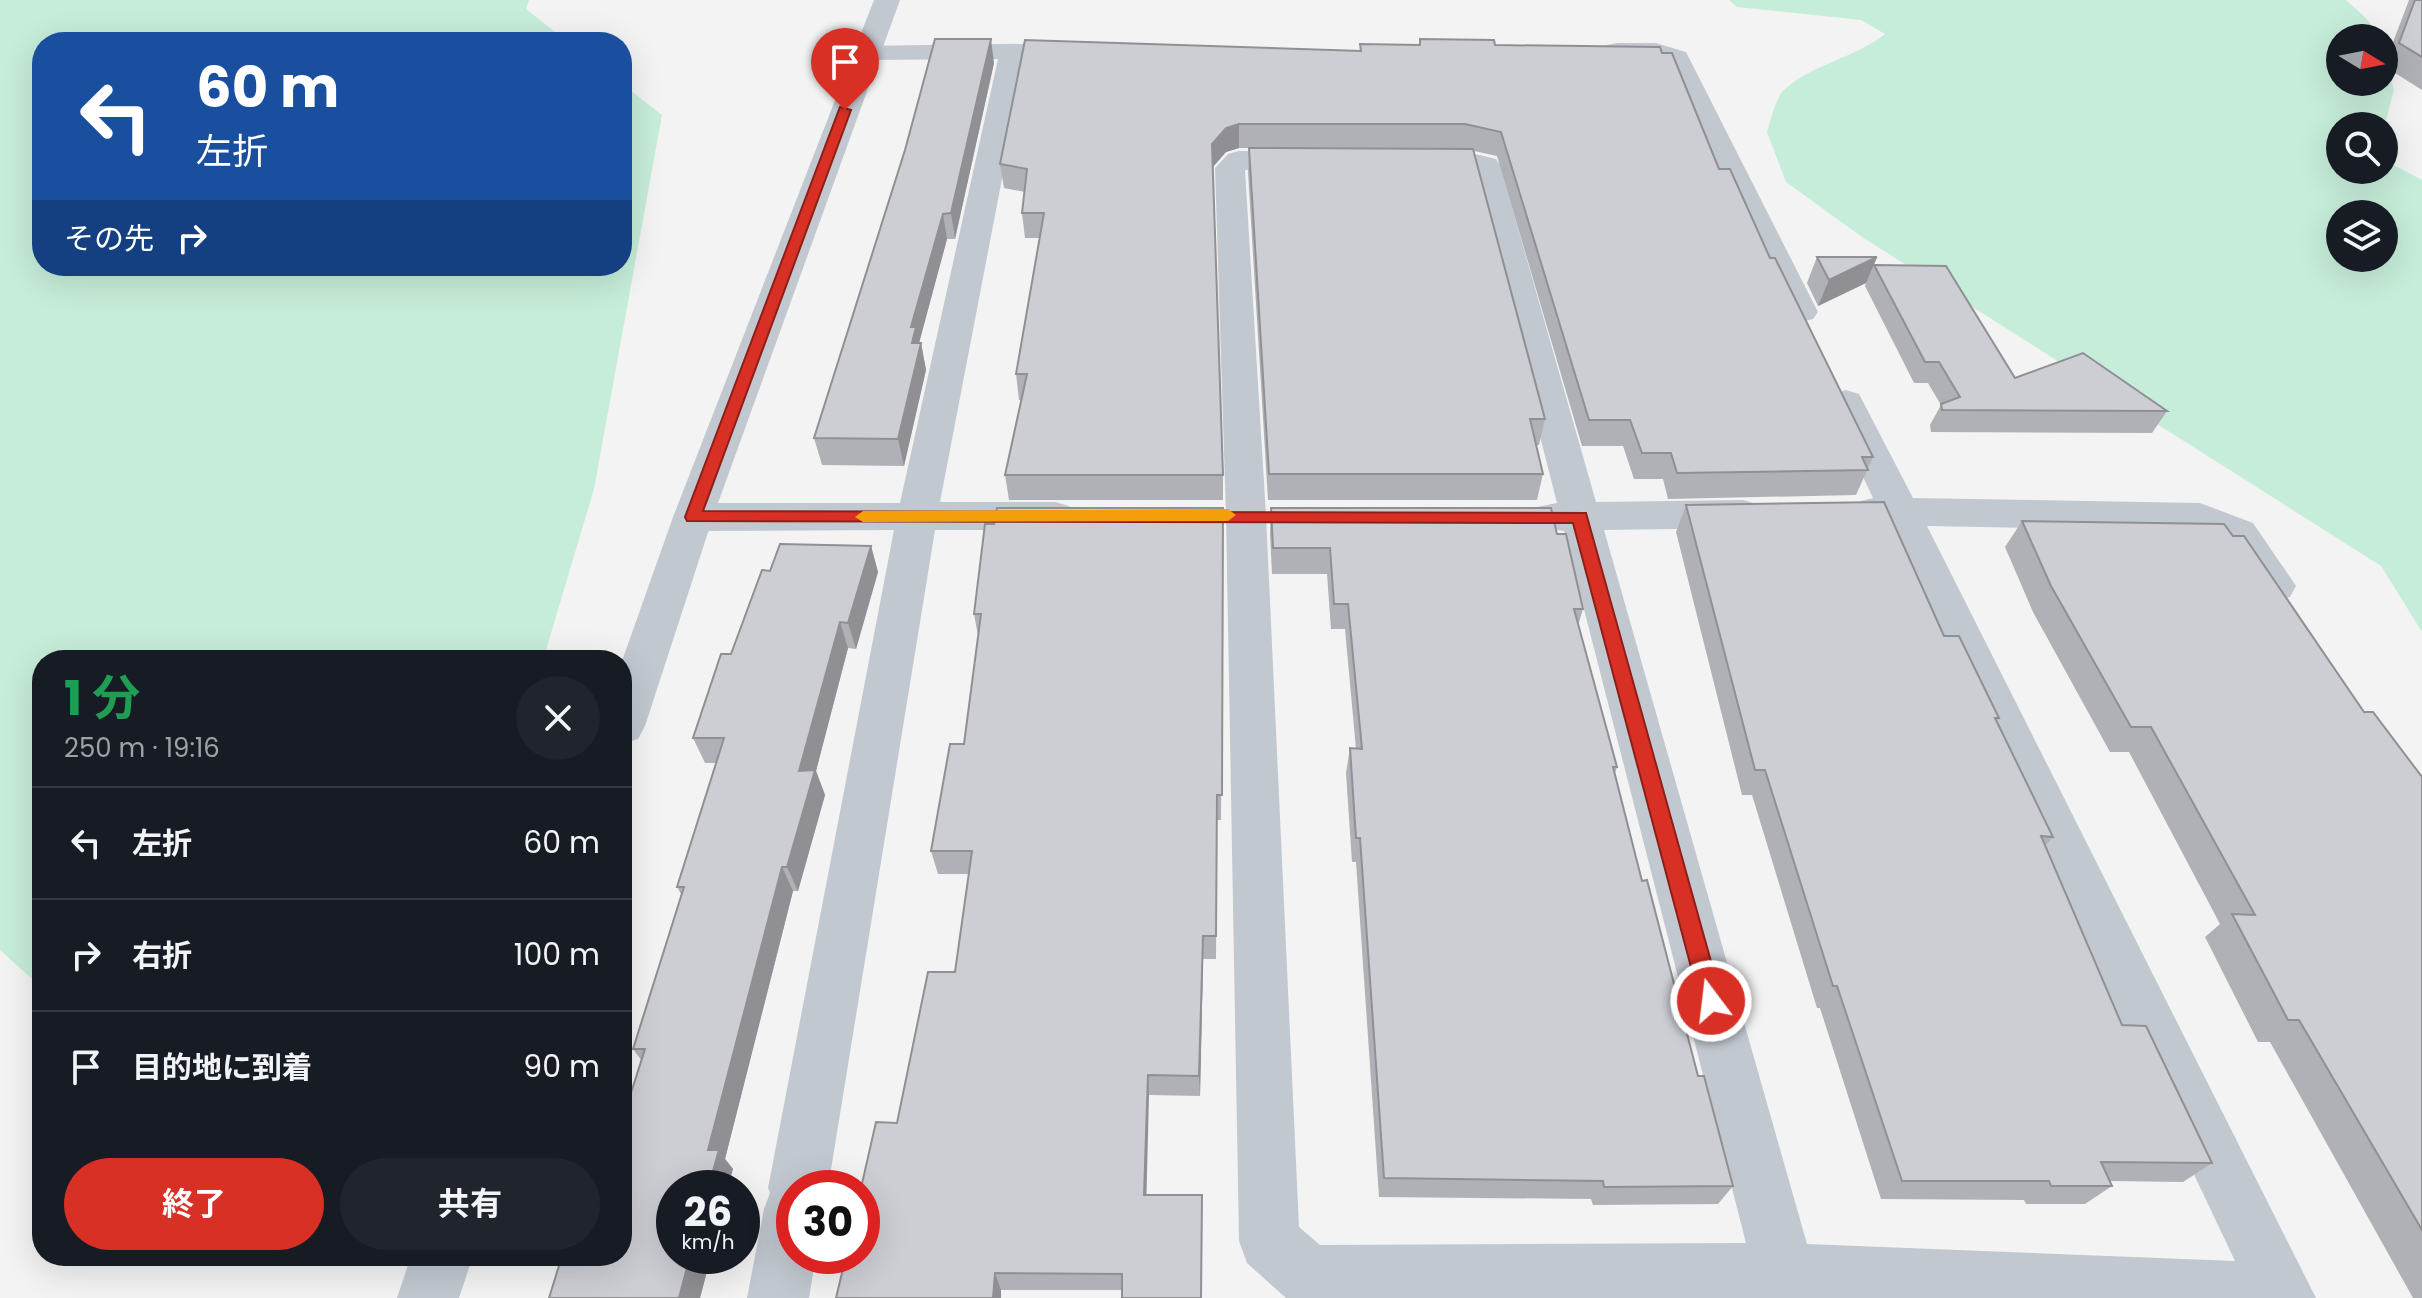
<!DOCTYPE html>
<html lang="ja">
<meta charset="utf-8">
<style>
:root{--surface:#171b24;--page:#20242c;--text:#f1f3f6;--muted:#9ea1a6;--line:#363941;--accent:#d93025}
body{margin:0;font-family:Poppins,"Noto Sans JP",sans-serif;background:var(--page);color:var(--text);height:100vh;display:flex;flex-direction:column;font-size:30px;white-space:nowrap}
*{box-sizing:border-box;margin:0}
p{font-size:26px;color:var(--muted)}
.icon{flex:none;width:44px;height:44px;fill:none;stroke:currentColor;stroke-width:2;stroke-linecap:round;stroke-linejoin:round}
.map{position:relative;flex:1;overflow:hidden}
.drawer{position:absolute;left:32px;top:650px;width:600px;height:616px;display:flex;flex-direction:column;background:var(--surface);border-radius:32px;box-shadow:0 8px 32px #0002}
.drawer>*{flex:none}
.top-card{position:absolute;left:32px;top:32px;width:600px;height:244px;border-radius:32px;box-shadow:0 8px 32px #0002;background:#1a4fa0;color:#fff;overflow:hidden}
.needle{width:52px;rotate:100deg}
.fabs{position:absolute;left:2326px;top:24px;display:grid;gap:16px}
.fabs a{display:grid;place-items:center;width:72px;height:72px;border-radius:50%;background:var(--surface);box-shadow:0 8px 32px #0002;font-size:40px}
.speed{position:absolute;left:656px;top:1170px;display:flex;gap:16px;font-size:40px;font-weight:700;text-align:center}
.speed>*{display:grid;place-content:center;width:104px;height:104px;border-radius:50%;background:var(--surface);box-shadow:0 8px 32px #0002;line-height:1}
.speed small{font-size:20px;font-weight:400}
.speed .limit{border:12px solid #d22;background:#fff;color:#111}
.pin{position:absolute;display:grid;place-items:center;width:68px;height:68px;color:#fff;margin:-82px -34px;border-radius:50% 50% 50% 0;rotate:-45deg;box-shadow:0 0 8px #0007}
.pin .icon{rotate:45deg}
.me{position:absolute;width:88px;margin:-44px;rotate:345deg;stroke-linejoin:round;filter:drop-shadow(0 0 6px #0008)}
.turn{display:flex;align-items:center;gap:28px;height:168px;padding:0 32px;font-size:36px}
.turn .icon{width:104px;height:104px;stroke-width:2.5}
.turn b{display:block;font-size:56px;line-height:68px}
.then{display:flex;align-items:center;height:76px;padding:0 32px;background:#0003;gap:16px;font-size:30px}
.round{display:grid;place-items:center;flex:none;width:84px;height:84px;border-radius:42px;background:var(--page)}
.overview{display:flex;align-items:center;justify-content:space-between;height:136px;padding:0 32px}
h1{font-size:48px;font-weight:700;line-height:60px;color:#1e9e55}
.button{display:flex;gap:16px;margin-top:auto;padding:16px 32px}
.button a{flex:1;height:92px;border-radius:48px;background:var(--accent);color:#fff;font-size:32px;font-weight:700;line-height:92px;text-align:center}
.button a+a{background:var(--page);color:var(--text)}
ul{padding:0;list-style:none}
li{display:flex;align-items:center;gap:24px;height:112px;padding:0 32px;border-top:2px solid var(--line)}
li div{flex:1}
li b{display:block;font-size:30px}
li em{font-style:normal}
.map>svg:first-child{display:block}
</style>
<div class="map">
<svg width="2422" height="1298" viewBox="0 0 2422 1298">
<rect width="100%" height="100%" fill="#f4f3f3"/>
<g fill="#c6edd9" fill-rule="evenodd">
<polygon points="0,0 529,0 526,9 568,42 42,42 42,266 622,266 622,84 662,115 594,489 543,660 42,660 42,988 0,950"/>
<path d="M 1729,0 L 2346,0 C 2358,11 2374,23 2379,38 L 2340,38 L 2340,82 L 2384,82 L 2384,56 L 2394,90 L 2384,128 L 2340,126 L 2340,170 L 2384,170 L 2384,142 L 2390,163 L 2422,180 L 2422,632 L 2381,566 L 1862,237 L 1786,182 L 1767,132 C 1771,120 1775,99 1784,90 C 1812,64 1855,58 1885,34 L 1861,20 L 1737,7 ZM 2340,214 L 2384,214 L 2384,258 L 2340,258 Z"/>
</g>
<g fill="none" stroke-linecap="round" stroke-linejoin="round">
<g fill="#c2c8d0" fill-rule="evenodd">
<polygon points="1084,43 1094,45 1097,51 1094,57 1025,59 940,502 1055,502 1069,506 1075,516 1069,526 1055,530 935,530 828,1188 794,1188 794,1256 816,1256 809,1298 747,1298 764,1209 770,1193 768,1188 894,530 693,531 679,527 673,517 679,507 693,503 900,503 998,59 866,60 856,58 853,52 856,46"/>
<polygon points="1617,43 1656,43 1686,52 1818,312 1813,319 1801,322 1789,319 1784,312 1665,63 1653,59 1607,57 1604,51 1607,45"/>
<path d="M 1239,151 L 1307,151 L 1318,154 L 1322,160 L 1318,166 L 1245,170 L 1266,515 L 1299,1227 L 1320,1245 L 1746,1243 L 1564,531 L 1537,527 L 1531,517 L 1537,507 L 1557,503 L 1472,171 L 1405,166 L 1401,160 L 1405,154 C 1435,146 1467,151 1496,159 L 1500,165 L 1596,502 L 1743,500 L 1757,504 L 1763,514 L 1757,524 L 1743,528 L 1604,530 L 1807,1244 L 2235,1261 L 1886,525 L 1861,521 L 1855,511 L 1861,501 L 1873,498 L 1828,402 L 1833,394 L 1846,390 L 1859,394 L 1913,498 L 2200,503 L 2253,523 L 2296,586 L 2290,597 C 2245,610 2250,565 2225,543 C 2218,537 2204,534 2195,531 L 1927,526 L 2316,1298 L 1286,1298 L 1247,1263 L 1239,1241 L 1226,515 L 1215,168 L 1228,154 Z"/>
</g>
<g fill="#c2c8d0" fill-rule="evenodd">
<polygon points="874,0 900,0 713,517 645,726 638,739 622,744 622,661 673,517"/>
<polygon points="411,1256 473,1256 459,1298 397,1298"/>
</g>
</g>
<g fill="#b0b1b6">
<polygon points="2409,0 2422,0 2422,90 2384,66"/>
<polygon points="1420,39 1495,45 1719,169 1770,258 1873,457 1856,495 1668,499 1663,479 1634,479 1623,446 1582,446 1497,156 1474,151 1545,419 1539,445 1536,445 1543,474 1537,500 1268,500 1248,173 1249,148 1465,149 1239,148 1226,152 1213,167 1223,475 1223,500 1009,500 1005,475 1022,400 1019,400 1016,374 1040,238 1025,238 1022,213 1025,192 1004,188 1000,164 1360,51 1360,44 1419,45"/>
<polygon points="994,63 955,239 947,239 919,343 921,343 926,370 904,466 822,465 814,438"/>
<polygon points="1817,257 1877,257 1874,265 2015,378 2167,411 2152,433 1931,432 1930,425 1941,405 1928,383 1914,383 1865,286 1866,283 1818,306 1807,283"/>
<polygon points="1686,505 1944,636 1999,718 1997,721 2053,837 2045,846 2122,1025 2212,1163 2183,1182 2110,1181 2112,1186 2085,1204 2026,1204 2024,1200 1881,1199 1820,1008 1817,1008 1752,795 1742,795 1676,532"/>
<polygon points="1223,508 1221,820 1217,820 1216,959 1203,959 1200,1096 1149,1095 1122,1290 1001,1290 1001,1298 836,1298 897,1123 955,972 969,874 938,874 931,851 964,744 978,636 974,614"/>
<polygon points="1271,508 1557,534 1583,609 1578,626 1617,767 1615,773 1642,881 1698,1076 1733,1186 1718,1204 1593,1205 1591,1199 1379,1197 1356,862 1352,862 1346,773 1350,748 1356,749 1345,629 1331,629 1327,574 1272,574 1270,534"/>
<polygon points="2022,521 2364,712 2422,777 2422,1298 2413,1298 2270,1042 2258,1042 2205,937 2220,924 2129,752 2110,752 2033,612 2005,547"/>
<polygon points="871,546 878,572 856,649 848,648 816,771 825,795 798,891 793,891 725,1159 733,1169 674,1256 711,1256 700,1298 549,1298 622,1256 642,1061 633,1049 681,894 677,887 716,763 705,763 693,738 770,571"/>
</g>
<g fill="#909094">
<polygon points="991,39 994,63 955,239 951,213"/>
<polygon points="1239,124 1239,148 1226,152 1212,168 1212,144 1226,128"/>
<polygon points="943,214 947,239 919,343 921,343 926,370 904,466 898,439 912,343 911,327"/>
<polygon points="1877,257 1866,283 1818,306 1829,280"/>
<polygon points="871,546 878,572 856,649 848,623"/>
<polygon points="840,622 848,648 816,771 825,795 798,891 787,867 799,771"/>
<polygon points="782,867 793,891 725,1159 733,1169 728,1188 708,1188 708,1150"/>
<polygon points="1203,936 1203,959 1200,1096 1199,1076"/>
<polygon points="1148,1075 1149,1095 1146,1213 1144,1195"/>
<polygon points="690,1256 711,1256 700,1298 679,1298"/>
<polygon points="995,1273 1001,1290 1001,1298 993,1298"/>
</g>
<g fill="#cdced4" stroke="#909094" stroke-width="2">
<polygon points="2415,0 2422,0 2422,57 2399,43"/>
<polygon points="935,39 991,39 951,213 943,214 911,327 916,327 912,343 921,343 898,439 814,438 905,150"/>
<polygon points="1420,39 1494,40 1495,45 1660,47 1662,53 1672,53 1719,169 1730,169 1770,258 1775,258 1873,457 1862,457 1868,470 1677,473 1671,453 1642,453 1630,420 1589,420 1501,132 1465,124 1239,124 1226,128 1212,144 1223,475 1005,475 1027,374 1016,374 1044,213 1022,213 1027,169 1000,164 1025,40 1361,51 1360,44 1420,45"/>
<polygon points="1249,148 1473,149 1545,419 1530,419 1543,474 1269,474"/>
<polygon points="1817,257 1877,257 1829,280"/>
<polygon points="1874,265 1946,266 2015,378 2083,353 2167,411 1942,410 1941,404 1960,397 1939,362 1925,362"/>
<polygon points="1884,502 1944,636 1959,636 1999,718 1995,718 2053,837 2041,836 2122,1025 2146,1026 2212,1163 2101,1162 2112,1186 2051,1186 2049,1181 1902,1181 1837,986 1833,986 1765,770 1755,770 1686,505"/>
<polygon points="997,508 1223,508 1222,795 1217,795 1216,936 1203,936 1199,1076 1148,1075 1144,1195 1202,1195 1201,1298 1122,1298 1122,1274 995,1273 993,1298 836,1298 846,1256 862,1256 861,1188 876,1122 897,1123 928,972 955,972 972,851 931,851 950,744 964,744 981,614 974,614 985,524 994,524"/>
<polygon points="1271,508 1551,508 1557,534 1566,534 1583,609 1574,609 1617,767 1613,767 1642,881 1647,880 1698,1076 1704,1076 1733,1186 1604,1187 1603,1181 1384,1178 1360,838 1356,838 1350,748 1362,749 1348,604 1334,604 1330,548 1273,548"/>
<polygon points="2022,521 2224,524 2233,536 2244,536 2364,712 2373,712 2422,777 2422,1230 2299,1020 2288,1020 2232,914 2255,915 2151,727 2131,727 2051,586"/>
<polygon points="780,544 871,546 848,623 840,622 799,771 815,770 787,867 782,867 708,1150 719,1150 708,1188 674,1188 674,1256 690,1256 679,1298 549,1298 562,1256 622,1256 622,1121 645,1049 633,1049 684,887 677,887 724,738 693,738 721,654 731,654 762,570 770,571"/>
</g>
<polygon fill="#d93025" stroke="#8d1f18" stroke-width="2" points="840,107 851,110 703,511 1586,513 1722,1001 1719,1009 1711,1012 1703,1009 1700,1001 1573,523 687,521 685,517"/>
<polygon fill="#f59e0b" points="1228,509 1236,515 1228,521 863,522 855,517 863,511"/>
</svg>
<div class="fabs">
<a><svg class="needle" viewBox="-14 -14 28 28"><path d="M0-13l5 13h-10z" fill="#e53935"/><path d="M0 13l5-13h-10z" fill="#9ea1a6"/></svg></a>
<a><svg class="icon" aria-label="search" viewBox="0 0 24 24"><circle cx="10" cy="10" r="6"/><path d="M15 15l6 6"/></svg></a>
<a><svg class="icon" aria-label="layers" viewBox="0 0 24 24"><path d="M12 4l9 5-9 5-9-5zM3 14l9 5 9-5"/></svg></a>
</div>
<div class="speed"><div>26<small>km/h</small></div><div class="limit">30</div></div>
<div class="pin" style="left:845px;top:110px;background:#d93025"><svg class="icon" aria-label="arrive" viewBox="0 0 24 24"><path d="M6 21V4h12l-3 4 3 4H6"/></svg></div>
<svg class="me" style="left:1711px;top:1001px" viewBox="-20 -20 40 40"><circle r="17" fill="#d93025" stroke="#fff" stroke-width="3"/><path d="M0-11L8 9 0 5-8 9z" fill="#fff"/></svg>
<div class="top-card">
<div class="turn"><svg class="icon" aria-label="left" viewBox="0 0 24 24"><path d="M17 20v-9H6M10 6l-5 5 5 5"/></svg><div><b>60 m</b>左折</div></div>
<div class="then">その先<svg class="icon" aria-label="right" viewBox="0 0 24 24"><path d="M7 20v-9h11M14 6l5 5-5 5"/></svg></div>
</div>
<section class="drawer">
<div class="overview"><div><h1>1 分</h1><p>250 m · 19:16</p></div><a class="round"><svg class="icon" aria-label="close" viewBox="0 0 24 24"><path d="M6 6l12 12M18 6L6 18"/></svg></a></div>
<ul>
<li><svg class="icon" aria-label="left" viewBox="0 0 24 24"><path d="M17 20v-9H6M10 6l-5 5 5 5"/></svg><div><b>左折</b></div><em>60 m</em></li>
<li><svg class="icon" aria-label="right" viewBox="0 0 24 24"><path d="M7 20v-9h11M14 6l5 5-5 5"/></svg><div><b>右折</b></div><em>100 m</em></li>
<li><svg class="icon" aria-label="arrive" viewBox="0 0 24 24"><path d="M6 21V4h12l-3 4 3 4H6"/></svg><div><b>目的地に到着</b></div><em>90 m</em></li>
</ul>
<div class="button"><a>終了</a><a>共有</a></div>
</section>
</div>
